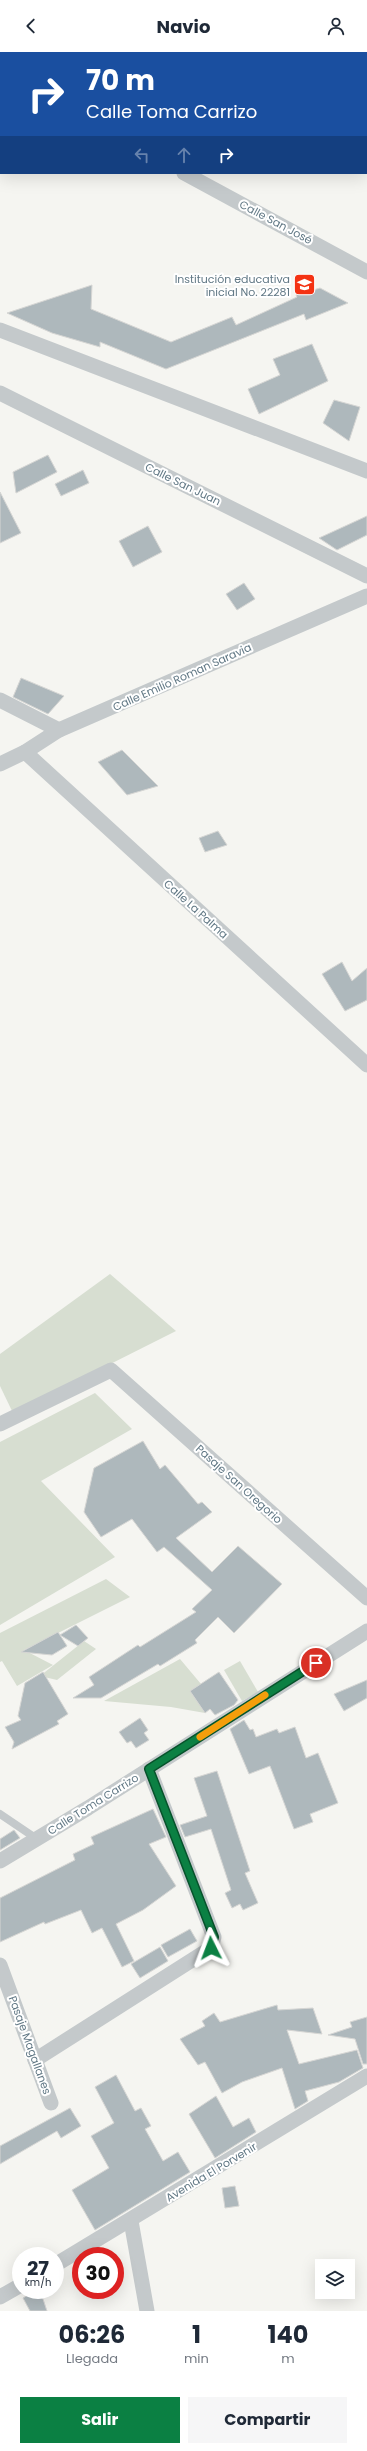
<!DOCTYPE html>
<html lang="es">
<meta charset="utf-8">
<style>
:root{--surface:#fff;--page:#f6f6f7;--text:#1f2937;--muted:#747a83;--accent:#0b8043}
body{margin:0;font-family:Poppins,sans-serif;background:var(--page);color:var(--text);height:100vh;display:flex;flex-direction:column;font-size:15px;white-space:nowrap}
*{box-sizing:border-box;margin:0}
p{font-size:13px;color:var(--muted)}
.icon{flex:none;width:22px;height:22px;fill:none;stroke:currentColor;stroke-width:2;stroke-linecap:round;stroke-linejoin:round}
.map{position:relative;height:2259px;overflow:hidden}
.sheet{display:flex;flex-direction:column;background:var(--surface);flex:1}
.sheet>*{flex:none}
.top-card{position:absolute;left:0px;top:0px;width:367px;height:122px;box-shadow:0 4px 16px #0002;background:#1a4fa0;color:#fff;overflow:hidden}
.controls{position:absolute;left:315px;top:2207px;display:grid;gap:8px}
.controls a{display:grid;place-items:center;width:40px;height:40px;border-radius:0px;background:var(--surface);box-shadow:0 4px 16px #0002;font-size:20px}
.speed{position:absolute;left:12px;top:2195px;display:flex;gap:8px;font-size:20px;font-weight:700;text-align:center}
.speed>*{display:grid;place-content:center;width:52px;height:52px;border-radius:50%;background:var(--surface);box-shadow:0 4px 16px #0002;line-height:1}
.speed small{font-size:10px;font-weight:400}
.speed .limit{border:6px solid #d22;background:#fff;color:#111}
.pin{position:absolute;display:grid;place-items:center;width:34px;height:34px;color:#fff;margin:-17px;border:2px solid #fff;border-radius:50%;box-shadow:0 1px 4px #0007}
.me{position:absolute;width:44px;margin:-22px;rotate:357deg;stroke-linejoin:round;filter:drop-shadow(0 0 3px #0008)}
.turn{display:flex;align-items:center;gap:14px;height:84px;padding:0 20px;font-size:18px}
.turn .icon{width:52px;height:52px;stroke-width:2.5}
.turn b{display:block;font-size:28px;line-height:34px}
.lanes{display:flex;align-items:center;height:38px;padding:0 20px;background:#0003;justify-content:center;gap:20px;direction:ltr}
.lanes .off{opacity:.35}
.eta{display:flex;justify-content:space-evenly;align-items:center;height:68px;text-align:center}
.eta b{font-size:24px;font-weight:700;line-height:28px}
.button{display:flex;gap:8px;margin-top:auto;padding:8px 20px}
.button a{flex:1;height:46px;border-radius:0px;background:var(--accent);color:#fff;font-size:16px;font-weight:700;line-height:46px;text-align:center}
.button a+a{background:var(--page);color:var(--text)}
header{display:flex;justify-content:space-between;align-items:center;height:52px;padding:0 20px;background:var(--surface);font-size:18px;font-weight:700}
.map>svg:first-child{display:block}
</style>
<header><svg class="icon" aria-label="back" viewBox="0 0 24 24"><path d="M15 5l-7 7 7 7"/></svg>Navio<svg class="icon" aria-label="person" viewBox="0 0 24 24"><circle cx="12" cy="8" r="4"/><path d="M4 21q1-7 8-7t8 7"/></svg></header>
<div class="map">
<svg width="367" height="2259" viewBox="0 0 367 2259">
<rect width="100%" height="100%" fill="#f5f5f1"/>
<g fill="#d7ded1">
<polygon points="110,1222 176,1279 13,1361 0,1334 0,1302"/>
<polygon points="95,1341 132,1377 41,1429 115,1505 0,1573 0,1390"/>
<polygon points="106,1527 130,1545 24,1598 53,1613 17,1634 2,1609 0,1610 0,1581"/>
<polygon points="84,1589 96,1597 57,1628 40,1624"/>
<polygon points="180,1607 201,1632 190,1639 205,1661 171,1655 104,1649"/>
<polygon points="240,1609 258,1640 242,1649 224,1618"/>
</g>
<g fill="#aeb8bc" stroke="#d6d6d4">
<polygon points="92,233 91,257 171,290 232,265 236,273 297,245 296,243 320,236 348,251 306,268 304,262 166,317 100,290 100,295 52,281 7,261"/>
<polygon points="312,292 328,329 259,362 248,337 280,323 273,307"/>
<polygon points="334,348 360,355 349,389 323,371"/>
<polygon points="48,403 57,420 16,441 13,420"/>
<polygon points="83,418 89,431 61,444 55,432"/>
<polygon points="0,440 21,481 0,491"/>
<polygon points="367,464 367,483 337,498 319,486"/>
<polygon points="148,474 162,500 133,515 119,489"/>
<polygon points="244,531 255,547 237,558 226,542"/>
<polygon points="21,626 64,644 48,662 13,645"/>
<polygon points="122,698 158,734 127,743 98,710"/>
<polygon points="218,779 227,793 205,800 199,786"/>
<polygon points="342,910 352,929 367,916 367,948 345,959 322,922"/>
<polygon points="143,1389 160,1417 165,1413 198,1452 202,1450 212,1460 176,1486 212,1520 238,1494 282,1532 234,1581 218,1565 195,1588 197,1591 160,1614 158,1612 101,1646 73,1646 94,1633 89,1625 138,1593 140,1595 196,1560 192,1557 212,1538 164,1495 157,1500 132,1467 101,1485 84,1460 94,1416"/>
<polygon points="76,1573 88,1586 78,1594 60,1583"/>
<polygon points="58,1580 67,1594 52,1603 21,1600"/>
<polygon points="43,1620 68,1662 57,1669 59,1672 12,1697 14,1690 5,1675 21,1668 18,1664 25,1631"/>
<polygon points="219,1620 238,1648 234,1653 215,1663 210,1657 205,1661 190,1639"/>
<polygon points="367,1628 367,1646 344,1659 334,1642"/>
<polygon points="140,1666 148,1678 144,1681 149,1688 136,1696 131,1689 127,1691 119,1680"/>
<polygon points="244,1668 250,1678 253,1677 256,1685 277,1677 279,1681 295,1675 306,1706 318,1701 338,1751 310,1762 313,1770 294,1777 270,1714 249,1722 230,1677"/>
<polygon points="217,1719 250,1819 245,1821 258,1851 243,1858 240,1852 232,1856 225,1841 231,1838 211,1777 185,1785 180,1773 207,1764 194,1726"/>
<polygon points="153,1757 166,1785 149,1792 176,1834 143,1858 116,1872 134,1909 122,1915 102,1876 92,1881 81,1858 45,1872 44,1870 0,1890 0,1846 75,1808 73,1802 94,1792 91,1785"/>
<polygon points="14,1778 20,1786 0,1798 0,1787"/>
<polygon points="190,1877 197,1889 168,1905 161,1893"/>
<polygon points="160,1895 168,1909 140,1926 131,1912"/>
<polygon points="277,1953 278,1958 313,1956 322,1982 287,1978 299,2012 357,1998 363,2016 339,2030 305,2039 308,2049 295,2057 282,2016 242,2030 222,2041 205,2010 198,2013 180,1987 205,1974 202,1969 214,1961 220,1970"/>
<polygon points="367,1965 367,2012 363,2012 355,1987 328,1983 352,1975 350,1970"/>
<polygon points="116,2023 135,2059 141,2056 151,2074 145,2077 163,2109 178,2100 190,2120 95,2178 72,2138 109,2116 91,2084 114,2071 95,2035"/>
<polygon points="216,2044 233,2075 249,2066 256,2080 215,2106 189,2062"/>
<polygon points="70,2056 81,2074 61,2086 57,2079 0,2112 0,2094"/>
<polygon points="235,2134 239,2154 225,2156 222,2136"/>
<polygon points="36,2238 40,2238 47,2259 30,2259 23,2246"/>
</g>
<g fill="none" stroke-linecap="round" stroke-linejoin="round">
<polyline stroke="#c4c9cb" stroke-width="8" points="0,1762 37,1787"/>
<g stroke="#c4c9cb" stroke-width="15">
<polyline points="0,21 1,21"/>
<polyline points="184,121 367,220"/>
<polyline points="0,278 367,419"/>
<polyline points="0,341 367,524"/>
<polyline points="0,648 59,678"/>
<polyline points="25,700 367,1013"/>
<polyline points="0,712 25,700 59,678 367,544"/>
<polyline points="0,1372 111,1318 367,1546"/>
<polyline points="0,1809 88,1756 367,1579"/>
<polyline points="0,1913 51,2051"/>
<polyline points="35,2008 211,1896 214,1885 149,1717"/>
<polyline points="131,2169 147,2259"/>
<polyline points="55,2213 367,2024"/>
<polyline points="0,2245 21,2233"/>
</g>
</g>
<g fill="none" stroke-linecap="round" stroke-linejoin="round">
<defs>
<polyline id="route" points="211,1896 214,1885 149,1717 316,1611"/>
</defs>
<use href="#route" stroke="#07532c" stroke-width="10"/>
<use href="#route" stroke="#0b8043" stroke-width="7"/>
<polyline stroke="#f59e0b" stroke-width="7" points="200,1685 265,1643"/>
</g>
<defs>
<symbol id="school-square" viewBox="-11 -11 22 22"><rect x="-9" y="-9" width="18" height="18" rx="4" fill="#f43213" stroke="#fff"/><path d="M0-5L7-2L0 1L-7-2ZM-4 1L0 2.5L4 1V4Q0 6-4 4Z" fill="#fff"/></symbol>
</defs>
<g fill-rule="evenodd">
<use href="#school-square" x="292" y="220" width="25" height="25"/>
</g>
<g text-anchor="middle" stroke-width="4" stroke-linejoin="round" paint-order="stroke">
<g font-size="11" fill="#617885" stroke="#fff">
<text transform="translate(276 170) rotate(28)" y="4">Calle San José</text>
<text transform="translate(183 432) rotate(26)" y="4">Calle San Juan</text>
<text transform="translate(182 625) rotate(-24)" y="4">Calle Emilio Roman Saravia</text>
<text transform="translate(196 857) rotate(42)" y="4">Calle La Palma</text>
<text transform="translate(239 1432) rotate(42)" y="4">Pasaje San Oregorio</text>
<text transform="translate(93 1752) rotate(-32)" y="4">Calle Toma Carrizo</text>
<text transform="translate(30 1993) rotate(70)" y="4">Pasaje Magallanes</text>
<text transform="translate(211 2120) rotate(-31)" y="4">Avenida El Porvenir</text>
</g>
<g font-size="11" fill="#617885" stroke="#fff" text-anchor="end">
<text x="290" y="231">Institución educativa<tspan x="290" dy="13">inicial No. 22281</tspan></text>
</g>
</g>
</svg>
<div class="controls">
<a><svg class="icon" aria-label="layers" viewBox="0 0 24 24"><path d="M12 4l9 5-9 5-9-5zM3 14l9 5 9-5"/></svg></a>
</div>
<div class="speed"><div>27<small>km/h</small></div><div class="limit">30</div></div>
<div class="pin" style="left:316px;top:1611px;background:#d93025"><svg class="icon" aria-label="arrive" viewBox="0 0 24 24"><path d="M6 21V4h12l-3 4 3 4H6"/></svg></div>
<svg class="me" style="left:211px;top:1896px" viewBox="-20 -20 40 40"><path d="M0-17L14 15 0 8-14 15z" fill="#0b8043" stroke="#fff" stroke-width="4"/></svg>
<div class="top-card">
<div class="turn"><svg class="icon" aria-label="right" viewBox="0 0 24 24"><path d="M7 20v-9h11M14 6l5 5-5 5"/></svg><div><b>70 m</b>Calle Toma Carrizo</div></div>
<div class="lanes"><svg class="icon off" aria-label="left" viewBox="0 0 24 24"><path d="M17 20v-9H6M10 6l-5 5 5 5"/></svg><svg class="icon off" aria-label="ahead" viewBox="0 0 24 24"><path d="M12 20V5M6 11l6-6 6 6"/></svg><svg class="icon" aria-label="right" viewBox="0 0 24 24"><path d="M7 20v-9h11M14 6l5 5-5 5"/></svg></div>
</div>
</div>
<section class="sheet">
<div class="eta">
<div><b>06:26</b><p>Llegada</p></div>
<div><b>1</b><p>min</p></div>
<div><b>140</b><p>m</p></div>
</div>
<div class="button"><a>Salir</a><a>Compartir</a></div>
</section>
